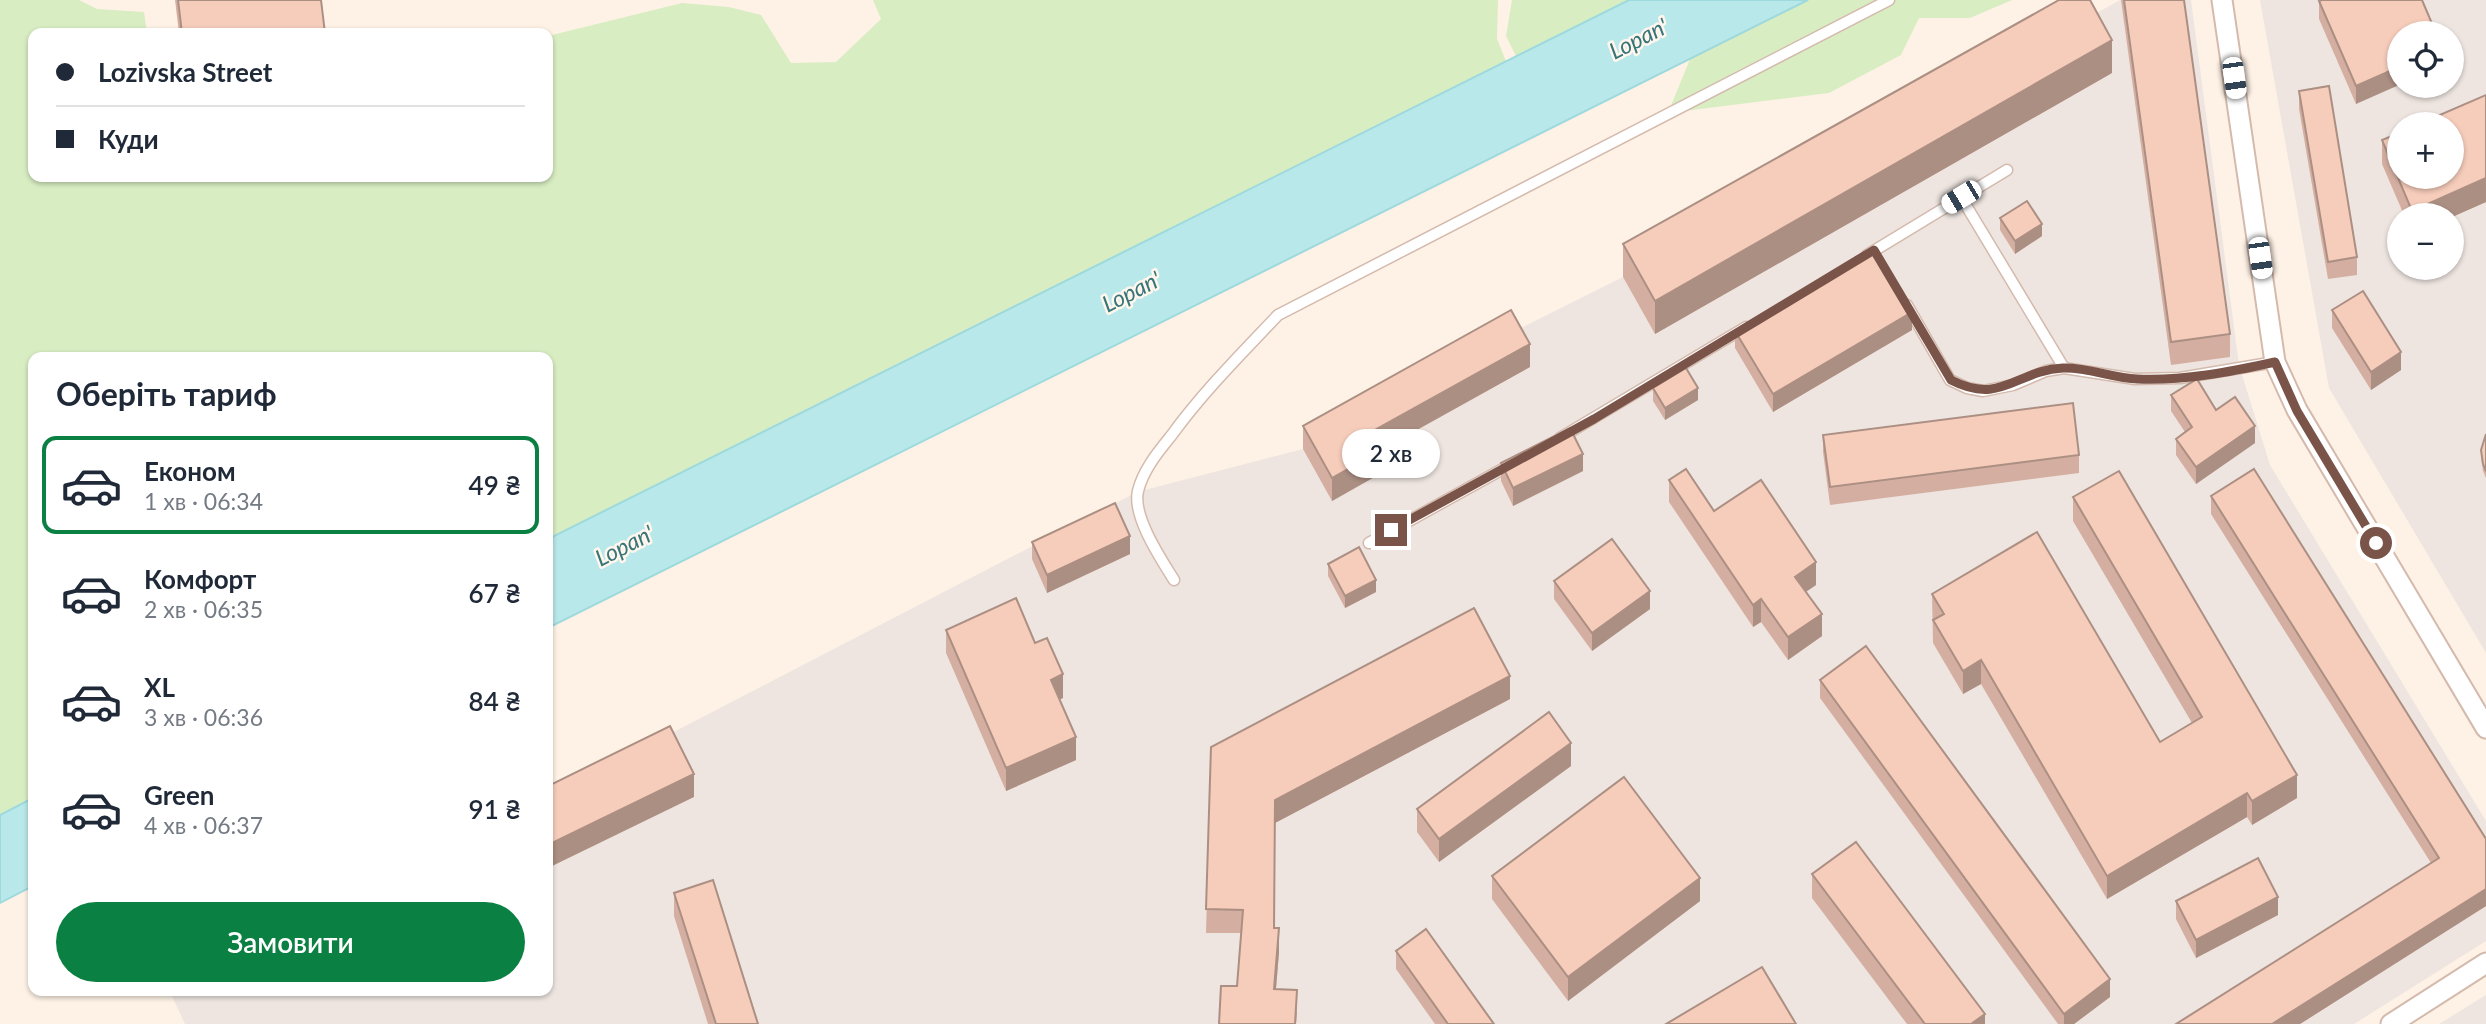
<!DOCTYPE html>
<html lang="uk">
<head>
<meta charset="utf-8">
<style>
	body { margin:0; font-family:Lato,sans-serif; background:#f2f2f3; color:#1f2937; height:100vh; display:flex; flex-direction:column; font-size:26px; white-space:nowrap }
	* { box-sizing:border-box; margin:0 }
	p { font-size:23px; color:#747a83 }
	.icon { flex:none; width:38px; height:38px; fill:none; stroke:currentColor; stroke-width:2; stroke-linecap:round; stroke-linejoin:round }
	.map { position:relative; flex:1; overflow:hidden }
	.side { position:absolute; left:28px; top:352px; width:525px; height:644px; display:flex; flex-direction:column; background:#fff; border-radius:14px; box-shadow:0 2px 5px #0004 }
	.side>* { flex:none }
	.top-card { position:absolute; left:28px; top:28px; width:525px; height:154px; border-radius:14px; box-shadow:0 2px 5px #0004; display:grid; align-content:center; height:154px; padding:0 28px; background:#fff }
	.buttons { position:absolute; left:2387px; top:21px; display:grid; gap:14px }
	.buttons a { display:grid; place-items:center; width:77px; height:77px; border-radius:50%; background:#fff; box-shadow:0 2px 5px #0004; font-size:35px }
	.end { position:absolute; width:32px; height:32px; margin:-16px; border:9px solid #7a5448; background:#fff; box-shadow:0 0 0 4px #fff }
	.from { border-radius:50% }
	.bubble { position:absolute; height:49px; border-radius:24px; background:#fff; box-shadow:0 2px 5px #0004; font-size:23px; font-weight:600; line-height:49px; text-align:center }
	.car { position:absolute; width:21px; height:42px; margin:-21px -10px; border-radius:9px; box-shadow:0 0 5px 2px #0007; background:linear-gradient(#fff 24%,#345 0 40%,#fff 0 76%,#345 0 86%,#fff 0) }
	.top-card b { display:flex; align-items:center; gap:24px; height:66px; font-size:26px }
	.top-card b+b { border-top:2px solid #e0e1e3 }
	.top-card i { width:18px; height:18px; background:#1f2937 }
	ul { padding:0; list-style:none }
	li { display:flex; align-items:center; gap:21px; height:98px; margin:0 14px 10px; padding:0 14px; border:4px solid transparent; border-radius:14px }
	li div { flex:1 }
	li b { display:block; font-size:26px }
	li em { font-style:normal; font-weight:600 }
	li.on { border-color:#0b8043 }
	li>.icon { width:63px; height:63px; stroke-width:1.5 }
	h2 { padding:0 28px; font-size:32px; line-height:84px }
	.primary-button { display:flex; gap:14px; margin-top:auto; padding:14px 28px }
	.primary-button a { flex:1; height:80px; border-radius:42px; background:#0b8043; color:#fff; font-size:28px; font-weight:600; line-height:80px; text-align:center }
	.map>svg:first-child { display:block }
</style>
</head>
<body>
<div class="map">
<svg width="2486" height="1024" viewBox="0 0 2486 1024">
	<rect width="100%" height="100%" fill="#fef2e6"/>
	<g fill="#eee5e0" fill-rule="evenodd">
		<path d="M2120,0h71l48,365 31,100 216,356v120l-132,83h-2169l-15,-32 3,-2h375v-193l589,-305 166,-43 208,-116 112,-56z"/>
		<path d="M2260,0h226v653l-157,-265zM2399,33h53v53h-53zM2399,124h53v53h-53zM2399,215h53v53h-53z"/>
		<path d="M2486,995v29h-47z"/>
	</g>
	<g fill="#d8edc2">
		<path d="M0,0h79l18,9 47,3 3,21h-114v144h515v-141l134,-33 47,4 32,8 30,48 45,-1 45,-43 -8,-19h625l-1,39 9,22 -958,478v-182h-515v442l-33,17z"/>
		<path d="M1512,0h117l-113,56 -10,-20z"/>
		<path d="M1808,0h204l-42,18h-51l-18,37 -72,38 -161,20 22,-54z"/>
	</g>
	<g fill="#b8e8ea" stroke="#9dd9dd" stroke-width="2">
		<path d="M1629,0h179l-1260,628v-89z"/>
		<path d="M33,798v88l-33,17v-88z"/>
	</g>
	<g fill="none" stroke-linecap="round" stroke-linejoin="round">
		<g stroke="#d4baad" stroke-width="13">
			<g id="lane">
				<path d="M1961,197l103,171"/>
				<path d="M1867,255l140,-85"/>
				<path d="M1907,305l43,75 17,8 16,3 30,-6 33,-14 18,-3 71,11 45,-1 95,-16"/>
				<path d="M1560,438l186,-111"/>
				<path d="M1369,543l141,-78"/>
				<path d="M1174,580c-13,-21 -42,-64 -36,-89 5,-21 20,-39 33,-55 32,-44 70,-82 107,-121l611,-315"/>
			</g>
		</g>
		<g stroke="#d4baad" stroke-width="23">
			<g id="street">
				<path d="M2222,0l53,362 22,48 189,318"/>
				<path d="M2391,1024l95,-61"/>
			</g>
		</g>
		<use href="#lane" stroke="#fff" stroke-width="10"/>
		<use href="#street" stroke="#fff" stroke-width="19"/>
	</g>
	<g fill="#d4afa1">
		<path d="M175,0h146l4,33h-146z"/>
		<path d="M2121,0h63l46,334v23l-59,8z"/>
		<path d="M2319,1l117,32 -80,71 -37,-85z"/>
		<path d="M2112,73l-457,261 -32,-57v-33z"/>
		<path d="M2299,91l58,166v18l-29,4 -29,-170z"/>
		<path d="M2486,95v107l-34,15v-2h-48l-22,-51v-24z"/>
		<path d="M2000,218l42,18 -27,18 -15,-24z"/>
		<path d="M2332,310l69,60 -30,20 -39,-62z"/>
		<path d="M1912,330l-139,82 -38,-64v-17z"/>
		<path d="M1530,367l-145,81v23l-53,30 -29,-52v-23z"/>
		<path d="M1653,388l45,12 -33,20 -12,-19z"/>
		<path d="M2171,395l45,15 39,33 -59,41 -20,-29v-16l9,-7 -14,-21z"/>
		<path d="M2486,434v44l-3,-7 -2,-15v-6z"/>
		<path d="M1823,435l256,20v18l-249,32 -7,-53z"/>
		<path d="M1501,463l82,8 -70,35 -12,-25z"/>
		<path d="M1669,480l147,105 -10,7 16,44 -34,24 -27,-38 -8,5 -84,-125z"/>
		<path d="M2211,496l275,343v67l-186,118 131,-161 -220,-349z"/>
		<path d="M2073,497l224,301 -45,27 -5,-8 -140,82 -126,-215 -18,10 -30,-51 -1,-49 228,148 32,-19 -119,-202z"/>
		<path d="M1032,542l98,12 -83,39 -15,-34z"/>
		<path d="M1328,564l48,28 -31,16 -17,-32z"/>
		<path d="M1554,581l96,28 -58,42 -38,-52z"/>
		<path d="M946,630l89,13 28,55 -3,1 16,61 -70,31 -60,-138z"/>
		<path d="M1820,680l290,317 -36,27h-16l-238,-326z"/>
		<path d="M1510,699l-235,124 -1,105 5,24 -3,37 21,24 -1,11h-77l18,-38 4,-53h-35l5,-186z"/>
		<path d="M1571,766l-132,96 -22,-30v-23z"/>
		<path d="M1812,874l173,150h-78l-95,-126z"/>
		<path d="M1492,876l208,25 -132,100 -76,-102z"/>
		<path d="M674,893l84,131h-50l-34,-108z"/>
		<path d="M2176,901l102,14 -82,43 -20,-39z"/>
		<path d="M1396,951l98,73h-59l-39,-55z"/>
	</g>
	<g fill="#ac8f83">
		<path d="M2112,40v33l-457,261v-33z"/>
		<path d="M2399,67v18l-43,19v-18z"/>
		<path d="M2486,178v24l-34,15v-2h-40v-4z"/>
		<path d="M2042,224v12l-27,18v-13z"/>
		<path d="M1912,312v18l-139,82v-18z"/>
		<path d="M1530,344v23l-155,86v-23z"/>
		<path d="M2401,352v18l-30,20v-18z"/>
		<path d="M1698,388v12l-33,20v-12z"/>
		<path d="M2255,426v17l-59,41v-17z"/>
		<path d="M1385,448v23l-53,30v-23z"/>
		<path d="M1583,454v17l-70,35v-18z"/>
		<path d="M1130,536v18l-83,39v-18z"/>
		<path d="M1816,562v23l-21,14v-22z"/>
		<path d="M1376,580v12l-31,16v-12z"/>
		<path d="M1650,591v18l-58,42v-18z"/>
		<path d="M1761,599v23l-8,5v-22z"/>
		<path d="M1822,614v22l-34,24v-23z"/>
		<path d="M1981,660v24l-18,10v-23z"/>
		<path d="M1063,674v24l-12,5v-23z"/>
		<path d="M1510,676v23l-235,124v-23z"/>
		<path d="M1076,737v23l-70,31v-23z"/>
		<path d="M1571,743v23l-132,96v-23z"/>
		<path d="M694,774v23l-146,71v-23z"/>
		<path d="M2297,775v23l-45,27v-24z"/>
		<path d="M2247,793v24l-140,82v-23z"/>
		<path d="M1700,878v23l-132,100v-24z"/>
		<path d="M2486,889v17l-186,118h-28z"/>
		<path d="M2278,897v18l-82,43v-18z"/>
		<path d="M1279,928v24l-5,60v-23z"/>
		<path d="M2110,979v18l-36,27h-10v-10z"/>
		<path d="M1297,990l-1,34h-1z"/>
		<path d="M1985,1014v10h-14z"/>
	</g>
	<g fill="#f6ccbb" stroke="#ac8f83" stroke-width="2">
		<path d="M178,0h143l4,33h-143z"/>
		<path d="M2059,0h31l22,40 -457,261 -32,-57z"/>
		<path d="M2124,0h60l46,334 -59,8z"/>
		<path d="M2322,0h100l14,33h-37v34l-43,19 -37,-85z"/>
		<path d="M2329,86l28,171 -29,5 -29,-171z"/>
		<path d="M2486,95v83l-74,33 -30,-71 17,-7v44h53v-53h-33z"/>
		<path d="M2027,201l15,23 -27,17 -15,-23z"/>
		<path d="M1875,248l37,64 -139,82 -38,-63z"/>
		<path d="M2363,291l38,61 -30,20 -39,-62z"/>
		<path d="M1511,310l19,34 -155,86 10,18 -53,30 -29,-52z"/>
		<path d="M1686,368l12,20 -33,20 -12,-20z"/>
		<path d="M2197,379l19,31 19,-13 20,29 -59,41 -20,-28 16,-12 -21,-32z"/>
		<path d="M2073,403l6,52 -249,32 -7,-52z"/>
		<path d="M1570,428l13,26 -70,34 -12,-25z"/>
		<path d="M2486,434v37l-3,-7 -2,-14z"/>
		<path d="M1686,469l28,42 47,-31 55,82 -21,15 27,37 -34,23 -27,-38 -8,6 -84,-125z"/>
		<path d="M2254,469l232,370v50l-214,135h-96l263,-166 -228,-362z"/>
		<path d="M2119,471l178,304 -45,26 -5,-8 -140,83 -126,-216 -18,11 -30,-51 11,-6 -12,-20 105,-62 123,210 42,-25 -129,-220z"/>
		<path d="M1115,503l15,33 -83,39 -15,-33z"/>
		<path d="M1612,539l38,52 -58,42 -38,-52z"/>
		<path d="M1359,547l17,33 -31,16 -17,-32z"/>
		<path d="M1016,598l19,45 12,-5 16,36 -12,6 25,57 -70,31 -60,-138z"/>
		<path d="M1474,608l36,68 -235,124 -1,128h5l-5,61 23,1 -2,34h-76l2,-38h16l6,-76 -37,-1 5,-162z"/>
		<path d="M1866,646l244,333 -46,35 -244,-334z"/>
		<path d="M1549,712l22,31 -132,96 -22,-30z"/>
		<path d="M670,726l24,48 -146,71v-59z"/>
		<path d="M1624,777l76,101 -132,99 -76,-101z"/>
		<path d="M1856,842l129,172 -14,10h-46l-113,-150z"/>
		<path d="M2258,858l20,39 -82,43 -20,-39z"/>
		<path d="M713,880l45,144h-42l-42,-131z"/>
		<path d="M1426,929l68,95h-46l-52,-73z"/>
		<path d="M1762,967l34,57h-130z"/>
	</g>
	<g fill="none" stroke-linecap="round" stroke-linejoin="round">
		<path stroke="#7a5448" stroke-width="9" d="M1391,530l203,-111 280,-169 77,130c50,26 66,-10 112,-12 24,-1 50,10 74,11 46,2 93,-7 138,-17l22,49 79,132"/>
	</g>
	<g text-anchor="middle" dominant-baseline="central" stroke-width="5" stroke-linejoin="round" paint-order="stroke">
		<g font-size="23" font-style="italic" fill="#377579" stroke="#fff6ee">
			<text transform="translate(1638 38) rotate(-27)">Lopan'</text>
			<text transform="translate(1131 291) rotate(-27)">Lopan'</text>
			<text transform="translate(624 545) rotate(-27)">Lopan'</text>
		</g>
	</g>
</svg>
<div class="buttons">
<a><svg class="icon" aria-label="locate" viewBox="0 0 24 24"><circle cx="12" cy="12" r="6"/><path d="M12 2v4M12 18v4M2 12h4M18 12h4"/></svg></a>
<a>+</a>
<a>−</a>
</div>
<i class="end from" style="left:2376px;top:543px"></i>
<i class="end" style="left:1391px;top:530px"></i>
<div class="bubble" style="left:1342px;top:429px;width:98px">2 хв</div>
<i class="car" style="left:2234px;top:78px;rotate:172deg"></i>
<i class="car" style="left:1961px;top:197px;rotate:239deg"></i>
<i class="car" style="left:2260px;top:258px;rotate:172deg"></i>
<div class="top-card">
<b><i class="from"></i>Lozivska Street</b>
<b><i></i>Куди</b>
</div>
<section class="side">
<h2>Оберіть тариф</h2>
<ul>
<li class="on"><svg class="icon" aria-label="car" viewBox="0 0 24 24"><path d="M5 17H2v-5l4-1 3-4h7l3 4 3 1v5h-3M9 17h6M6 11h13"/><circle cx="7" cy="17" r="2"/><circle cx="17" cy="17" r="2"/></svg><div><b>Економ</b><p>1 хв · 06:34</p></div><em>49 ₴</em></li>
<li><svg class="icon" aria-label="car" viewBox="0 0 24 24"><path d="M5 17H2v-5l4-1 3-4h7l3 4 3 1v5h-3M9 17h6M6 11h13"/><circle cx="7" cy="17" r="2"/><circle cx="17" cy="17" r="2"/></svg><div><b>Комфорт</b><p>2 хв · 06:35</p></div><em>67 ₴</em></li>
<li><svg class="icon" aria-label="car" viewBox="0 0 24 24"><path d="M5 17H2v-5l4-1 3-4h7l3 4 3 1v5h-3M9 17h6M6 11h13"/><circle cx="7" cy="17" r="2"/><circle cx="17" cy="17" r="2"/></svg><div><b>XL</b><p>3 хв · 06:36</p></div><em>84 ₴</em></li>
<li><svg class="icon" aria-label="car" viewBox="0 0 24 24"><path d="M5 17H2v-5l4-1 3-4h7l3 4 3 1v5h-3M9 17h6M6 11h13"/><circle cx="7" cy="17" r="2"/><circle cx="17" cy="17" r="2"/></svg><div><b>Green</b><p>4 хв · 06:37</p></div><em>91 ₴</em></li>
</ul>
<div class="primary-button"><a>Замовити</a></div>
</section>
</div>
</body>
</html>
